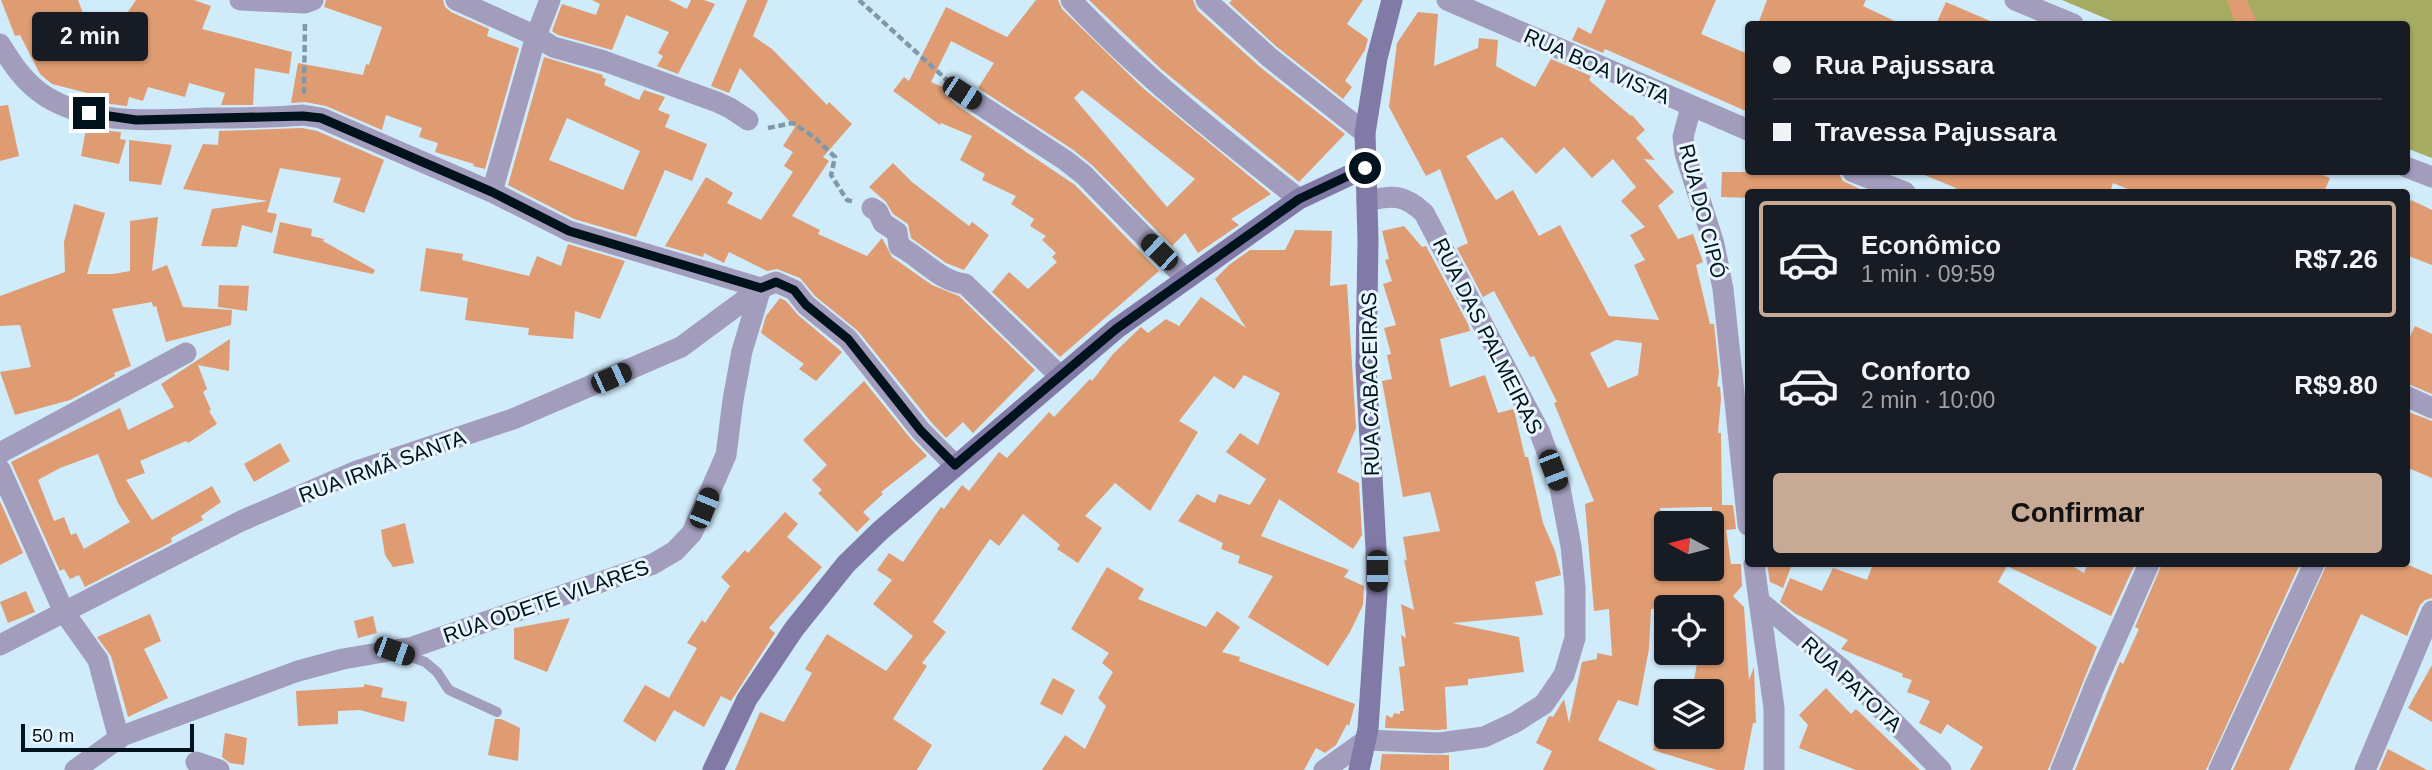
<!DOCTYPE html>
<html lang="pt">
<head>
<meta charset="utf-8">
<style>
	body { margin:0; font-family:Arial,sans-serif; background:#242831; color:#f1f3f6; height:100vh; display:flex; flex-direction:column; font-size:26px; white-space:nowrap }
	* { box-sizing:border-box; margin:0 }
	p { font-size:23px; color:#9ea1a6 }
	.icon { flex:none; width:38px; height:38px; fill:none; stroke:currentColor; stroke-width:2; stroke-linecap:round; stroke-linejoin:round }
	.map { position:relative; flex:1; overflow:hidden }
	.sheet { position:absolute; left:1745px; top:189px; width:665px; height:378px; display:flex; flex-direction:column; background:#171b24; border-radius:7px; box-shadow:0 2px 5px #0004 }
	.sheet>* { flex:none }
	.banner { position:absolute; left:1745px; top:21px; width:665px; height:154px; border-radius:7px; box-shadow:0 2px 5px #0004; display:grid; align-content:center; height:154px; padding:0 28px; background:#171b24 }
	.needle { width:46px; rotate:277deg }
	.buttons { position:absolute; left:1654px; top:511px; display:grid; gap:14px }
	.buttons a { display:grid; place-items:center; width:70px; height:70px; border-radius:7px; background:#171b24; box-shadow:0 2px 5px #0004; font-size:35px }
	.scale { position:absolute; left:21px; bottom:18px; width:173px; box-sizing:border-box; padding-left:7px; border:4px solid #00121c; border-top:0; font-size:19px; line-height:24px; white-space:nowrap; color:#00121c; -webkit-text-stroke:5px #e8f6fe; paint-order:stroke }
	.end { position:absolute; width:32px; height:32px; margin:-16px; border:9px solid #00121c; background:#fff; box-shadow:0 0 0 4px #fff }
	.from { border-radius:50% }
	.bubble { position:absolute; height:49px; border-radius:7px; background:#171b24; box-shadow:0 2px 5px #0004; font-size:23px; font-weight:800; line-height:49px; text-align:center }
	.car { position:absolute; width:21px; height:42px; margin:-21px -10px; border-radius:9px; box-shadow:0 0 5px 2px #0007; background:linear-gradient(#222 24%,#8ab4d8 0 40%,#222 0 76%,#8ab4d8 0 86%,#222 0) }
	.banner b { display:flex; align-items:center; gap:24px; height:66px; font-size:26px }
	.banner b+b { border-top:2px solid #363941 }
	.banner i { width:18px; height:18px; background:#f1f3f6 }
	ul { padding:12px 0 0; list-style:none }
	li { display:flex; align-items:center; gap:21px; height:116px; margin:0 14px 10px; padding:0 14px; border:4px solid transparent; border-radius:7px }
	li div { flex:1 }
	li b { display:block; font-size:26px }
	li em { font-style:normal; font-weight:800 }
	li.selected { border-color:#c7aa96 }
	li>.icon { width:63px; height:63px; stroke-width:1.5 }
	.cta { display:flex; gap:14px; margin-top:auto; padding:14px 28px }
	.cta a { flex:1; height:80px; border-radius:7px; background:#c7aa96; color:#111; font-size:28px; font-weight:800; line-height:80px; text-align:center }
	.map>svg:first-child { display:block }
</style>
</head>
<body>
<div class="map">
<svg width="2432" height="770" viewBox="0 0 2432 770">
	<rect width="100%" height="100%" fill="#d0ebfa"/>
	<path fill="#a5ab61" d="M2062,0h370v158l-26,-10v-124h-287z"/>
	<g fill="#df9c72" fill-rule="evenodd">
		<path d="M1,0h77l12,32h24l22,-32h58l17,6 -9,23 90,23 -3,22 -34,-6 -2,37h-32l4,-12 -36,-10 -4,14 -37,-10 -5,14 -14,-4 -2,9 -25,-3 1,-6 -51,-13 -12,-10 -20,-39 -5,1z"/>
		<path d="M326,0h117l2,7 6,5 38,17 -2,7 32,12 -34,121 -12,-3 1,-2 -39,-12 3,-9 -19,-6 3,-9 -36,-13 -4,15 -56,-24 -21,-4 -14,1 7,-40 65,12 3,-11 3,1 13,-38 -58,-20z"/>
		<path d="M592,0h77l18,9 4,-9h13l11,4 -37,70 -21,-8 6,-10 -5,-3 11,-21 -43,-17 -14,35 -54,-15 -6,-4 10,-27 34,11 4,-11z"/>
		<path d="M747,0h21l-15,36 19,13 55,56 2,-3 23,22 -29,33 6,4 -37,55 28,14 -2,4 49,22 15,-18 10,19 40,28 27,11 76,74 -62,63 -10,-11 -17,16 -15,-16 -73,-91 -43,-35 -15,-18 -23,-9 -10,2 -38,-19 -5,11 -20,-10 -1,4 -38,-11 41,-69 27,16 -6,10 34,17 32,-48 -9,-6 9,-14 -10,-6 12,-19 -55,-59 -11,25 -18,-7z"/>
		<path d="M1036,0h22l4,9 82,80 127,105 -40,25 8,6 -41,28 -13,-20 -13,13 -80,-81 -20,-16 -94,-61 16,-25 -43,-22 -20,41 19,8v8l5,6 120,81 84,86 -99,86 -68,-65 17,-20 19,17 29,-27 -5,-5 4,-4 -14,-13 4,-4 -16,-10 4,-7 -23,-15 5,-8 -34,-16 3,-6 -25,-14 12,-24 -31,-13 -1,2 -47,-34 11,-14 5,4 37,-74 61,30zM1082,90l113,89 -28,28 -93,-109z"/>
		<path d="M1089,0h104l4,10 63,57 85,67 -46,48 -138,-113z"/>
		<path d="M1232,0h131l-16,24 21,15 -3,11 -20,31 7,6 -9,12 -66,-52 -48,-44z"/>
		<path d="M1606,0h110l-15,34 47,20v58l-143,-63 -2,4 -31,-13 6,-13 13,7z"/>
		<path d="M1767,0h99l-3,6 38,18h-143z"/>
		<path d="M2227,0h20l11,24h-23z"/>
		<path d="M1946,2l51,22h-61z"/>
		<path d="M1418,12l20,2 -4,52 44,-18 1,-10 19,2 -2,26 39,21 16,-28 40,17 -2,4 42,36 1,-1 13,15 -9,8 19,22 -11,-1 30,33 -16,14 20,33 15,-5 10,28 -7,3 14,59h4l5,49 -2,13 3,1 1,12 -3,34h3l1,72h11l3,24 -10,1 5,34h10l1,22 -9,10 11,11 5,73 5,-13 2,56h-3l-9,47h-27l-64,-20 4,-13 45,10 1,-10h9v-46h-20l7,-38h13v-46h-18v-4l-43,6 -2,40 -11,57 -20,-6 -20,40 59,30h-114l9,-19 -16,-8 13,-27 4,1 11,-18 5,24 13,-61 15,-3v-6l15,3 -3,-47 -15,2 -9,-107 9,-3 -40,-98 3,-1 -23,-46 -4,1 -36,-66 -11,6 -26,-49 11,-5 -28,-74 -14,7 -37,-69 8,-64zM1502,137l34,37 28,-27 28,31 21,-19 23,28 -15,14 24,26 -15,8 15,25 -11,5 25,55 -50,-4 -49,-91 -21,11 -26,-46 -17,10 -30,-44zM1616,340l26,3 -4,32 -30,13 -18,-35zM1712,507v62l-46,1v-20l-6,-42z"/>
		<path d="M544,57l59,18 -1,2 4,2 -2,6 35,15 5,-10 21,7 -7,13 12,5 -5,12 42,17 -15,37 -27,-11 -29,67 -62,-18 -66,-34zM567,118l73,33 -17,39 -74,-30z"/>
		<path d="M8,105l11,51 -19,5v-55z"/>
		<path d="M302,128l15,3 67,29 -20,53 -31,-11 8,-24 -61,-10 -13,44 10,2 -5,19 -30,-8 -5,22 -36,-1 11,-37 56,-8 -85,-12 20,-45 15,1 1,-14z"/>
		<path d="M86,129l35,3 -1,7 6,1 -7,24 -38,-8z"/>
		<path d="M129,140l43,5 -11,40 -32,-4z"/>
		<path d="M893,163l19,19 57,44 3,-4 17,13 -25,35 -18,-7 -35,-25 -3,-14 -15,-10 -7,-12 -17,-15z"/>
		<path d="M1722,172h116l5,9 17,8 -2,3h-110v6l-27,-1z"/>
		<path d="M1917,172h397l16,6 -6,14h-189l-22,-9 -3,9h-156l2,-4z"/>
		<path d="M2411,200l21,10v55l-26,-10v-42z"/>
		<path d="M74,204l31,9 -18,61h26l17,-3v-50l28,-4 -6,54 15,-6 16,42 49,3 -1,15 -65,17 -10,-36 -3,1 -1,-5 -40,7 19,57 -17,7 1,3 -45,24 -55,15 -15,-43 31,-5 -11,-42 -20,1v-30l65,-24 -1,-30z"/>
		<path d="M280,222l32,7 -1,7 13,3 -1,2 52,29 -2,4 -100,-21z"/>
		<path d="M1404,226l18,21 4,-1 42,78 2,7 -30,8 10,48 35,-12 13,38 15,-4 2,5 10,43h3l15,66 12,28 6,24 -26,7 8,33 -91,8 67,14 5,35 -56,7v6l-23,2 2,42 -9,1 -53,-2 1,-13 6,3 2,-5 6,1v-3h4l-5,-44 6,-1 -4,-31 5,3 -5,-34 13,6 -10,-51 3,2 -4,-24 37,-6 -10,-39 -27,5 -21,-116 10,-2 -5,-24 4,-1 -7,-26 12,-3 -13,-41 9,-3 -7,-21 4,-1 -7,-28z"/>
		<path d="M1295,230l37,1 -2,55 17,-2 9,144 -19,44 22,11 3,52 -9,14 -74,-50 -18,37 88,34 -5,7 20,9 -1,19 -13,27 -22,34 -80,-49 25,-41 -35,-13 2,-7 -19,-7 2,-6 -45,-22 19,-27 18,9 4,-9 31,11 16,-26 -40,-27 14,-19 18,12 22,-52 -36,-18 -10,14 -20,-13 -35,45 19,11 -48,79 -35,-28 -30,33 17,12 -24,35 -21,-14 3,-4 -37,-31 -24,32 -9,-7 -57,83 13,10 -24,31 5,3 -34,53 39,26 -15,25h-182l25,-58 24,10 28,-49 -7,-4 22,-35 59,37 27,-35 -40,-32 19,-24 -15,-10 12,-17 14,9 38,-55 3,2 18,-24 7,6 30,-39 8,6 42,-46 5,5 36,-38 2,2 21,-27 28,-27 7,6 18,-14 13,7 22,-29 45,31 -31,-49 14,-14 21,-15h35z"/>
		<path d="M568,244l57,17 -25,58 -25,-8 -2,28 -45,-4 1,-7 -64,-8 3,-22 -48,-7 6,-43 37,6 -1,6 67,16 8,-20 24,10z"/>
		<path d="M219,285l30,1 -2,25 -29,-4z"/>
		<path d="M780,298l6,3 12,14 44,37 -26,29 -17,-12 5,-5 -43,-31 5,-17z"/>
		<path d="M2415,326l17,8v60l-26,-11v-38z"/>
		<path d="M230,339l-1,32 -31,-6 9,24 -4,3 8,18 -2,1 8,13 -29,19 -2,-2 -46,20 5,12 -19,7 26,40 60,-34 9,16 -20,14 2,4 -32,18 1,4 -87,45 -6,-12 -9,4 -6,-10 -4,2 -49,-109 109,-54 8,22 46,-23 -13,-23zM98,454l20,49 12,19 -46,27 -8,-16 -5,2 -7,-18 -10,4 -16,-41 22,-12z"/>
		<path d="M864,381l47,58 16,17 -46,36 2,2 -20,18 7,7 -13,13 -39,-39 4,-3 -10,-10 15,-15 -24,-25z"/>
		<path d="M2406,411l26,10v57l-26,-11z"/>
		<path d="M280,443l10,18 -36,21 -10,-18z"/>
		<path d="M0,501l23,52 -23,12z"/>
		<path d="M785,512l13,12 -11,13 35,30 -53,61 6,5 -44,68 -10,-5 -17,31 -30,-17 -19,32 -32,-21 22,-36 24,13 28,-50 -10,-5 15,-23 3,3 25,-37 -9,-9 24,-27 3,3z"/>
		<path d="M405,523l9,40 -21,4 -8,-12 -4,-25z"/>
		<path d="M1767,564h25l-9,24 -13,-6z"/>
		<path d="M1873,564h196l15,9 4,-9h47l-24,52 -104,-50 -9,16 99,65 -49,123h-78l13,-23 -36,-23 -6,10 -22,-11 11,-22 -23,-9 5,-12 -10,-3 1,-3 -62,-25 7,-9 -52,-26 -16,-12 10,-24 32,13 11,-23 34,12z"/>
		<path d="M2162,564h138l-94,206h-131l45,-108 3,2 16,-35 -4,-2z"/>
		<path d="M2327,564h79l26,11v23l-7,2 -5,5 -13,31 -46,-22 -72,156h-56z"/>
		<path d="M1107,567l37,22 -6,10 68,28 11,-16 23,16 -18,25 18,5 -1,4 116,43 -6,22 -2,-2 -11,21 -11,8 -9,-5 -12,22h-262l23,-35 20,14 21,-43 -8,-8 15,-26 -11,-9 7,-10 -38,-24z"/>
		<path d="M26,591l9,21 -27,11 -8,-21z"/>
		<path d="M150,614l11,27 -17,8 24,49 -40,19 -17,-61 -14,-19z"/>
		<path d="M373,616l4,17 -19,5 -4,-17z"/>
		<path d="M570,618l-23,54 -33,-13v-31z"/>
		<path d="M2432,665v57l-24,-14z"/>
		<path d="M1053,678l22,12 -13,25 -22,-11z"/>
		<path d="M364,684l19,4 -2,9 26,5 -3,20 -44,-12 -22,1v13l-40,2 -2,-35 68,-4z"/>
		<path d="M1826,688l25,26 5,-5 64,61h-64l-57,-22 9,-23 -9,-10z"/>
		<path d="M495,719h6l19,9 -2,33 -30,-6z"/>
		<path d="M225,733l22,5 -3,27 -14,-2 -8,-6z"/>
		<path d="M2388,749l39,21h-48z"/>
		<path d="M1382,754l67,1v15h-69z"/>
	</g>
	<g fill="none" stroke-linecap="round" stroke-linejoin="round">
		<g stroke="#8199a6" stroke-width="4.5" stroke-dasharray="7 3.5" stroke-linecap="butt">
			<path d="M859,0l89,81"/>
			<path d="M304,94l1,-72"/>
			<path d="M768,128l25,-5 21,14 21,20 -4,18 16,25 7,2"/>
		</g>
		<path stroke="#a29dbc" stroke-width="10" d="M401,653l24,9 12,10 12,18 48,22"/>
		<g stroke="#a29dbc" stroke-width="21">
			<path d="M240,0l65,3 8,-3"/>
			<path d="M456,0l80,36 17,11 51,14 113,41 13,6 18,12"/>
			<path d="M1071,0c69,74 148,136 228,199"/>
			<path d="M1206,0l63,57 96,76"/>
			<path d="M1447,0l301,130"/>
			<path d="M2015,0l58,24"/>
			<path d="M0,44c13,21 24,38 45,52 48,30 109,24 162,22 32,0 64,0 96,-3l18,3 171,74 77,39 192,57"/>
			<path d="M962,93l103,67 19,15 102,104"/>
			<path d="M1691,107l-8,30 2,16 29,91 9,45 25,236"/>
			<path d="M2406,167l26,10"/>
			<path d="M1853,172l52,20"/>
			<path d="M492,192l44,-156 14,-36"/>
			<path d="M872,208l6,4 5,11 14,9 2,14c23,12 40,35 66,38l95,92"/>
			<path d="M2406,396l26,12"/>
			<path d="M0,453l186,-100"/>
			<path d="M0,469l64,143 34,48 21,79"/>
			<path d="M1754,564l20,144v62"/>
			<path d="M1759,601l83,68 99,101"/>
			<path d="M0,645l241,-124 116,-50 156,-52 168,-72 80,-59 15,-6 18,8 12,15 42,34 73,92 34,34"/>
			<path d="M196,762l23,8"/>
			<path d="M75,770l47,-34 176,-65 45,-12 70,-12 240,-83 22,-13 17,-18 34,-78 7,-55 9,-49 19,-63"/>
			<path d="M1324,770l42,-30 73,3 45,-6 32,-15 28,-18 20,-29 11,-37v-51l-4,-41 -11,-58 -20,-55 -116,-220c-20,-19 -32,-18 -57,-12"/>
			<path d="M2061,770l35,-87 53,-119"/>
			<path d="M2219,770l95,-206"/>
			<path d="M2365,770l67,-159"/>
		</g>
		<g stroke="#827aa6" stroke-width="21">
			<path d="M713,770l34,-71 47,-70 52,-65 35,-34 235,-201 183,-130 66,-31"/>
			<path d="M1359,770l9,-41 9,-136 -1,-44 -10,-182 2,-127 -3,-107 12,-75 15,-58"/>
		</g>
	</g>
	<g fill="none" stroke-linecap="round" stroke-linejoin="round">
		<path stroke="#00121c" stroke-width="9" d="M89,113l47,7 167,-4 18,2 171,74 77,39 192,57 15,-6 18,8 12,15 42,34 73,92 34,34 161,-136 183,-130 66,-31"/>
	</g>
	<g text-anchor="middle" dominant-baseline="central" stroke-width="6" stroke-linejoin="round" paint-order="stroke">
		<g font-size="21" fill="#00121c" stroke="#e8f6fe">
			<text transform="translate(1597 66) rotate(24)">RUA BOA VISTA</text>
			<text transform="translate(1703 211) rotate(76)">RUA DO CIPÓ</text>
			<text transform="translate(1488 336) rotate(63)">RUA DAS PALMEIRAS</text>
			<text transform="translate(1370 384) rotate(-91)">RUA CABACEIRAS</text>
			<text transform="translate(382 466) rotate(-20)">RUA IRMÃ SANTA</text>
			<text transform="translate(546 601) rotate(-19)">RUA ODETE VILARES</text>
			<text transform="translate(1852 684) rotate(43)">RUA PATOTA</text>
		</g>
	</g>
</svg>
<div class="buttons">
<a><svg class="needle" viewBox="-14 -14 28 28"><path d="M0-13l5 13h-10z" fill="#e53935"/><path d="M0 13l5-13h-10z" fill="#9ea1a6"/></svg></a>
<a><svg class="icon" aria-label="locate" viewBox="0 0 24 24"><circle cx="12" cy="12" r="6"/><path d="M12 2v4M12 18v4M2 12h4M18 12h4"/></svg></a>
<a><svg class="icon" aria-label="layers" viewBox="0 0 24 24"><path d="M12 4l9 5-9 5-9-5zM3 14l9 5 9-5"/></svg></a>
</div>
<div class="scale">50 m</div>
<i class="end from" style="left:1365px;top:168px"></i>
<i class="end" style="left:89px;top:113px"></i>
<div class="bubble" style="left:32px;top:12px;width:116px">2 min</div>
<i class="car" style="left:962px;top:93px;rotate:123deg"></i>
<i class="car" style="left:1159px;top:252px;rotate:314deg"></i>
<i class="car" style="left:611px;top:378px;rotate:66deg"></i>
<i class="car" style="left:1553px;top:470px;rotate:159deg"></i>
<i class="car" style="left:704px;top:508px;rotate:22deg"></i>
<i class="car" style="left:1377px;top:571px;rotate:180deg"></i>
<i class="car" style="left:394px;top:651px;rotate:110deg"></i>
<div class="banner">
<b><i class="from"></i>Rua Pajussara</b>
<b><i></i>Travessa Pajussara</b>
</div>
<section class="sheet">
<ul>
<li class="selected"><svg class="icon" aria-label="car" viewBox="0 0 24 24"><path d="M5 17H2v-5l4-1 3-4h7l3 4 3 1v5h-3M9 17h6M6 11h13"/><circle cx="7" cy="17" r="2"/><circle cx="17" cy="17" r="2"/></svg><div><b>Econômico</b><p>1 min · 09:59</p></div><em>R$7.26</em></li>
<li><svg class="icon" aria-label="car" viewBox="0 0 24 24"><path d="M5 17H2v-5l4-1 3-4h7l3 4 3 1v5h-3M9 17h6M6 11h13"/><circle cx="7" cy="17" r="2"/><circle cx="17" cy="17" r="2"/></svg><div><b>Conforto</b><p>2 min · 10:00</p></div><em>R$9.80</em></li>
</ul>
<div class="cta"><a>Confirmar</a></div>
</section>
</div>
</body>
</html>
